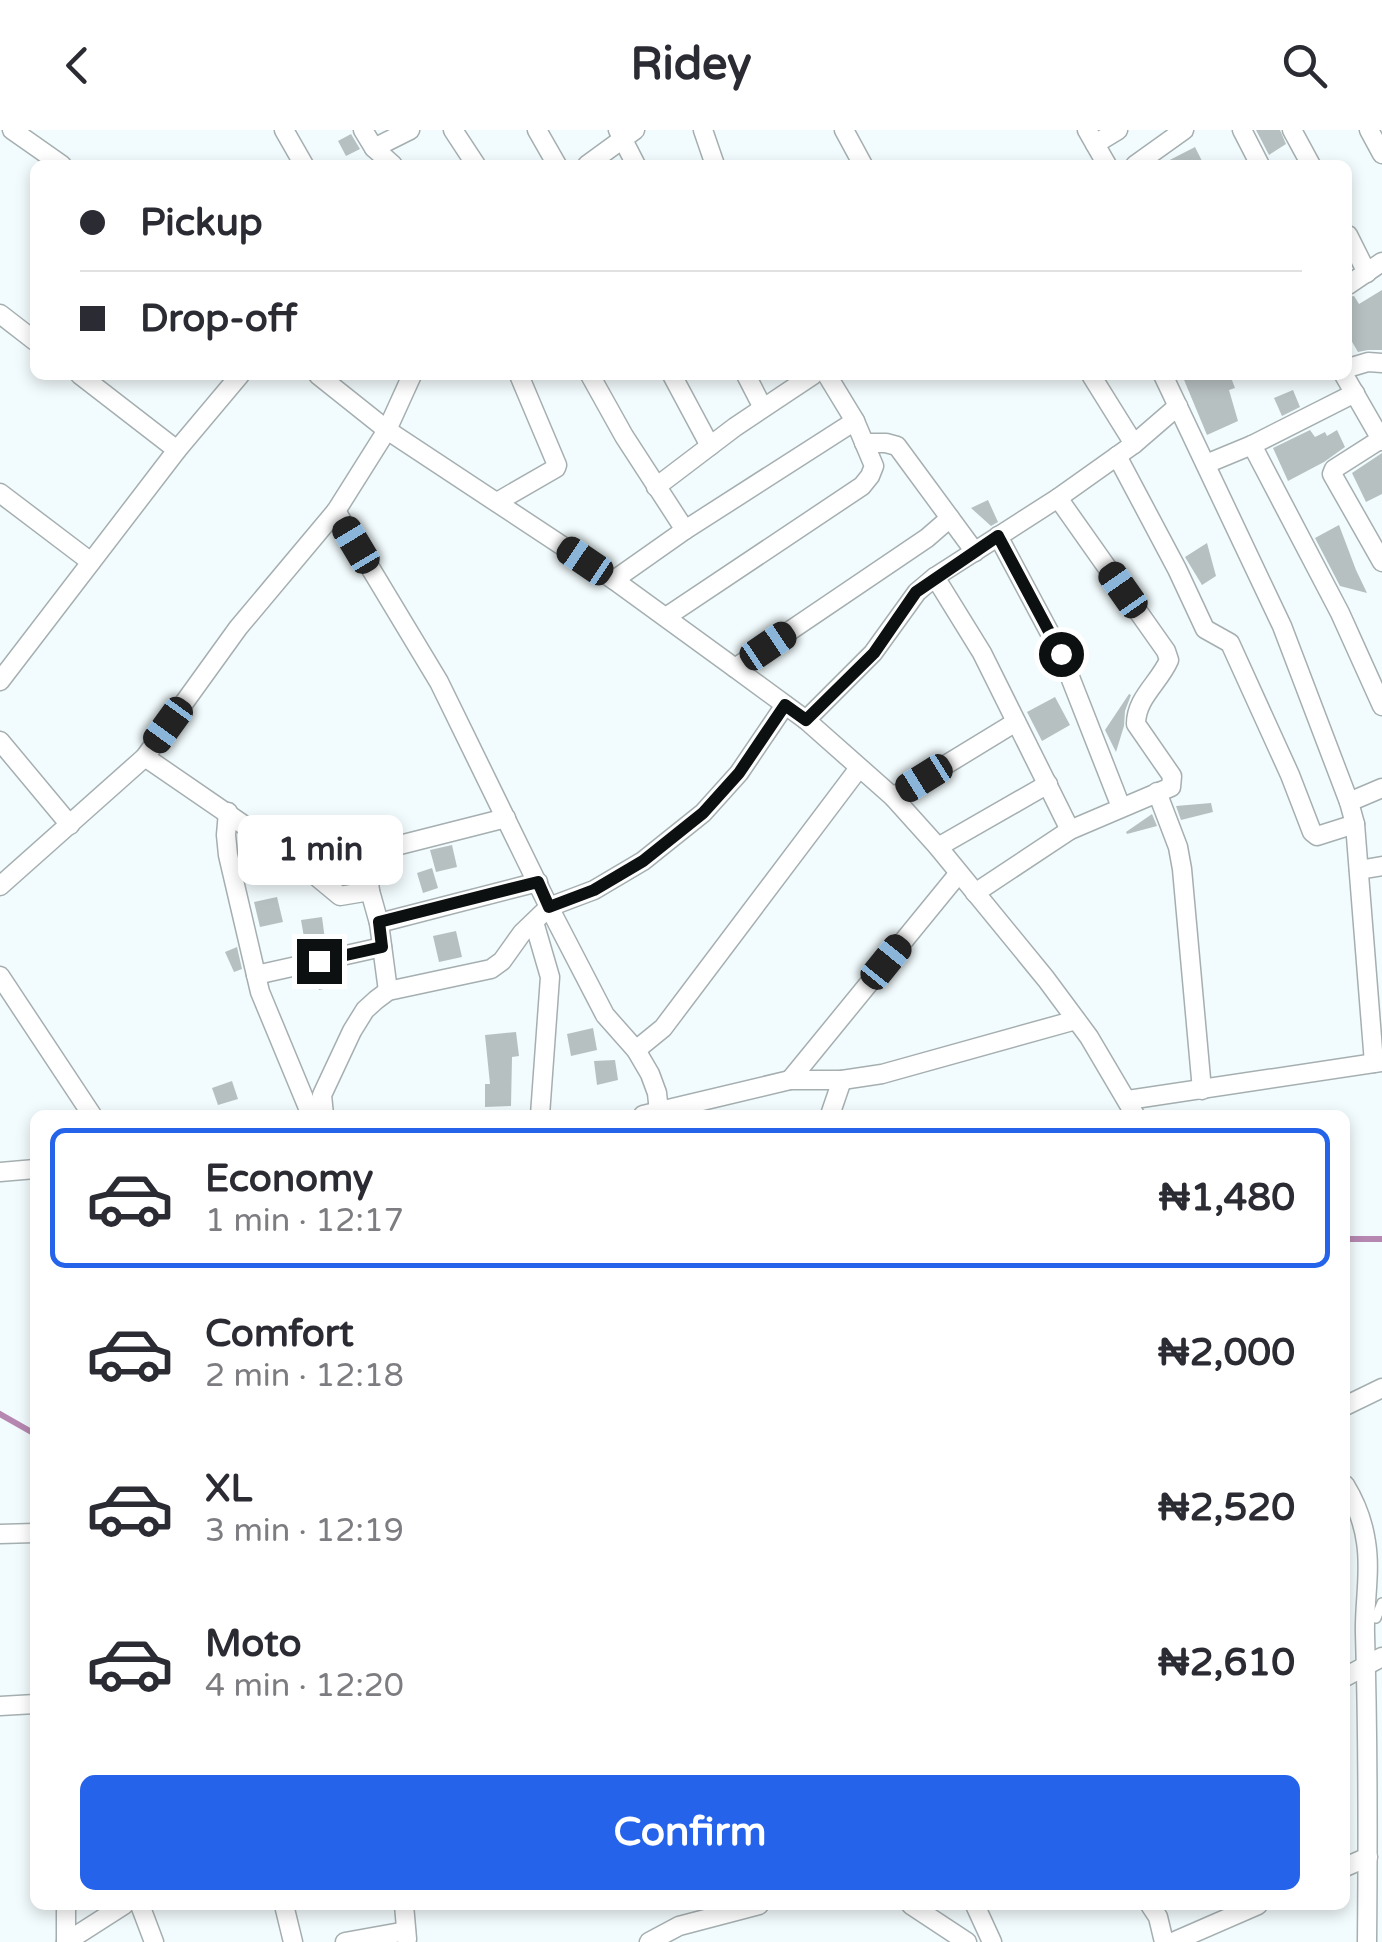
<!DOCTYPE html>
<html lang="en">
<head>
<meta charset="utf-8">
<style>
	body { margin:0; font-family:"Varela Round",sans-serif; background:#f2f2f3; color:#2b2b33; height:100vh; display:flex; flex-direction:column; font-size:38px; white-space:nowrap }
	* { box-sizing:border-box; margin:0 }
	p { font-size:32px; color:#7c7c81 }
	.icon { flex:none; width:55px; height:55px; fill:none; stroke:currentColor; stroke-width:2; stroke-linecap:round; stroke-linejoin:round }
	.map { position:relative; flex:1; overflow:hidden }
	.side { position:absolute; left:30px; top:980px; width:1320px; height:800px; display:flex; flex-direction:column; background:#fff; border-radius:15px; box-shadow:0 5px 15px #0003 }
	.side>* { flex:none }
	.top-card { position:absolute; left:30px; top:30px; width:1322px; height:220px; border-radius:15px; box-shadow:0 5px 15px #0003; display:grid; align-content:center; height:220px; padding:0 50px; background:#fff }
	.end { position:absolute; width:45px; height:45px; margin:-22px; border:12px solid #0d1010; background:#fff; box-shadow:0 0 0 5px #fff }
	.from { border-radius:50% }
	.bubble { position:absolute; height:70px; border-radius:15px; background:#fff; box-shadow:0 5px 15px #0003; font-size:32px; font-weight:800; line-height:70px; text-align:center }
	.car { position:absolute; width:30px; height:60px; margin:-30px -15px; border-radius:12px; box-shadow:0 0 8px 2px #0007; background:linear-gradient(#222 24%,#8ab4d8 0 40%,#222 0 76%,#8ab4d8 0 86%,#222 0) }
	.top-card b { display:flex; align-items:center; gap:35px; height:95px; font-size:38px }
	.top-card b+b { border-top:2px solid #e1e1e2 }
	.top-card i { width:25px; height:25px; background:#2b2b33 }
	ul { padding:18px 0 0; list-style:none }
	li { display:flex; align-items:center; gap:30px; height:140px; margin:0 20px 15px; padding:0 30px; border:5px solid transparent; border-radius:15px }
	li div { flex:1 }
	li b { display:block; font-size:38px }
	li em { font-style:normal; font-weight:800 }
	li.active { border-color:#2563eb }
	li>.icon { width:90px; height:90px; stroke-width:1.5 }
	.action { display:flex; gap:20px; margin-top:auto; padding:20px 50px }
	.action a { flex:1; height:115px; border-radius:15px; background:#2563eb; color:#fff; font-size:40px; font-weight:800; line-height:115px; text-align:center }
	header { display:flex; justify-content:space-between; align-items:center; height:130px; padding:0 50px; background:#fff; font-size:45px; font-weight:800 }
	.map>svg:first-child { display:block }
</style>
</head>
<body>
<header><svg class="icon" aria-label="back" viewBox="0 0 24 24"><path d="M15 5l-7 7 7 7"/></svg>Ridey<svg class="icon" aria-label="search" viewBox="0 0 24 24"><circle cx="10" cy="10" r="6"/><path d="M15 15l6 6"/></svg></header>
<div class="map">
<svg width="1382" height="1812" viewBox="0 0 1382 1812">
	<rect width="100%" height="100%" fill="#f2fbfd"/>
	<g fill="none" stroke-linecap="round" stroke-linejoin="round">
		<g stroke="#b687b1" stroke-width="6">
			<path d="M1345,1109h37"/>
			<path d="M0,1284l35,20"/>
		</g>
	</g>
	<g fill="#b7c0c1">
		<path d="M1256,0h24l6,14 -17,11z"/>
		<path d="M351,4l9,15 -14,7 -8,-15z"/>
		<path d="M1195,17l9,18h-44z"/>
		<path d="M1382,160v60h-14l-10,2 -10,-17v-38l6,-1 5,8z"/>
		<path d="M1182,245h48l5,13 -6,2 9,31 -31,14z"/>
		<path d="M1293,260l7,17 -18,9 -8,-18z"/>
		<path d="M1310,300l5,7 10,-5 2,4 10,-6 8,17 -21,15 -36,19 -15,-33z"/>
		<path d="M1382,323v41l-16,8 -14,-29z"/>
		<path d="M988,370l10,22 -7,4 -20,-18z"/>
		<path d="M1339,395l17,45 11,23 -27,-7 -25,-48z"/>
		<path d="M1207,413l9,33 -14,9 -17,-28z"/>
		<path d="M1129,564l2,1 -6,16 -1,15 -8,26 -11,-22z"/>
		<path d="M1055,567l15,28 -28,16 -15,-29z"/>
		<path d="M1211,673l2,9 -32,8 -5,-14z"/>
		<path d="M1152,684l5,12 -30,8 -1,-2z"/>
		<path d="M452,715l5,22 -21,5 -6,-22z"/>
		<path d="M432,738l6,20 -15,5 -6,-20z"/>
		<path d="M277,767l6,25 -23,5 -6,-25z"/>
		<path d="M322,787l3,23 -20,3 -4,-23z"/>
		<path d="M456,801l6,26 -23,5 -6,-26z"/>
		<path d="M237,817l5,22 -8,3 -9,-20z"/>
		<path d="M336,840l4,15 -21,5 -4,-15z"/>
		<path d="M593,898l4,22 -26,6 -4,-22z"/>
		<path d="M516,902l3,24 -7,1 -1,49 -26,1v-23h5l-5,-49z"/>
		<path d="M615,930l3,20 -21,5 -3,-24z"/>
		<path d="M232,951l6,18 -20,6 -6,-17z"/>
	</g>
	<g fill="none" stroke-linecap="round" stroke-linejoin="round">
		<g stroke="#a6afb0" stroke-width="12">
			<path id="lane" d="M1376,1488l6,-15"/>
		</g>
		<g stroke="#a6afb0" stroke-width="21">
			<g id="street">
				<path d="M12,0l50,35"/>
				<path d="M284,0l20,35"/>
				<path d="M363,0l11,18 19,17"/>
				<path d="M453,0l23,35"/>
				<path d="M537,0l20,35"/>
				<path d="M618,0l18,35"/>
				<path d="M703,0l12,35"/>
				<path d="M844,0l19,35"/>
				<path d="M1087,0l20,35"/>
				<path d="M1242,0l18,35"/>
				<path d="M1292,0l19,35"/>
				<path d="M1369,0l13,24"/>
				<path d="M1095,14l23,-14"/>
				<path d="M374,18l36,-18"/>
				<path d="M587,35l48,-35"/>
				<path d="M1135,35l49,-35"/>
				<path d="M1348,105l19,38"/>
				<path d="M1348,155l34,-23"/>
				<path d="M0,184l35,27"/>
				<path d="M1348,238l20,-6 14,1"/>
				<path d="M80,245l97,75"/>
				<path d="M318,245l69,55 227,150 121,88 71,52 87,77 45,50 108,132 43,58 46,78"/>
				<path d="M590,245l34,61 61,94"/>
				<path d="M672,245l38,71"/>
				<path d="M746,245l17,33"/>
				<path d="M1091,245l43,69"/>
				<path d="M1163,245l119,251 67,176 6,22 19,239"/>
				<path d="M1344,245l38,66"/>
				<path d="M1381,309l-47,30 -2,5 50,88"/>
				<path d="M864,313h22l11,3 78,106"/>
				<path d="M1252,315l88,168 42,93"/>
				<path d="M1117,326l60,113 28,60 25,14 60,132 22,57 5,4 38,-12"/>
				<path d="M1206,334l46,-19 103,-52"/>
				<path d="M656,357l79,-60 78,-52"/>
				<path d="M0,363l91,69"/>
				<path d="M497,372l59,-34 1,-3 -38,-90"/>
				<path d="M336,381l103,171 110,225 56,108 31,35 14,24 7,19 2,19"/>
				<path d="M998,406l63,118 60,153"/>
				<path d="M935,447l47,76 88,177"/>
				<path d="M614,450l71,-50 170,-109"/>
				<path d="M666,487l196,-131 8,-10 4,-10 -19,-45 -28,-46"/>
				<path d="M735,538l192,-130 23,-20"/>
				<path d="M0,551l177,-231 63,-75"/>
				<path d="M806,590l67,-67 44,-61 18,-15 123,-79 76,-54 44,-38"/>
				<path d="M0,611l70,84"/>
				<path d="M145,627l160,110 35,29 30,-5"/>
				<path d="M1157,662l21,55 4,22 20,221"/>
				<path d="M893,667l123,-75"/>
				<path d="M1349,672l33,-14"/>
				<path d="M228,682l-2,23 2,20 32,137 51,123"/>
				<path d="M938,717l110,-63"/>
				<path d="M1359,740l23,-4"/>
				<path d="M0,756l145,-129 93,-129 98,-117 51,-81 25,-55"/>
				<path d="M975,763l95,-63 101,-43 1,-11 -36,-52c0,-26 23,-41 33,-64l-3,-9 -108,-153"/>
				<path d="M534,792l16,55 -10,138"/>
				<path d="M379,793l159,-41"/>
				<path d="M256,845l126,-28"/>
				<path d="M0,846l92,139"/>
				<path d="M388,861l-9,-68 -9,-32 -4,-34 2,-4 138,-35"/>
				<path d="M636,920l27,-22 196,-260"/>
				<path d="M790,950l169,-207"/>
				<path d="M1128,970l254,-38"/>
				<path d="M324,985l-2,-20 30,-64 13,-21 11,-10 12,-9 103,-22 11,-8 20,-28 27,-26 45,-17 49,-29 60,-48 36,-40 46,-68"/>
				<path d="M643,985l147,-35h52l40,-6 194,-54"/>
				<path d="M830,985l12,-35"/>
				<path d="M0,1042l35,-3"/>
				<path d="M1345,1276l37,-18"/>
				<path d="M1345,1355c11,18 18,36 21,57 5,30 -2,62 -1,92 3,103 3,205 2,308"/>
				<path d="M0,1404l35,-1"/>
				<path d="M1345,1547l37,-20"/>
				<path d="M0,1576l35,-2"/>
				<path d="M1345,1737l23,-10"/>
				<path d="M140,1775l14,37"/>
				<path d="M284,1775l9,37"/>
				<path d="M404,1775l3,34"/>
				<path d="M911,1775l56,37"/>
				<path d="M975,1775l17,37"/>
				<path d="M1150,1775l8,12 6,25"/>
				<path d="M66,1812l58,-37"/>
				<path d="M66,1812v-37"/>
				<path d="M345,1812l61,-11"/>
				<path d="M649,1812l30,-16 80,-21"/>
				<path d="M1173,1812l85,-37"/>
			</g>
		</g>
		<use href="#lane" stroke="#fff" stroke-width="9"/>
		<use href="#street" stroke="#fff" stroke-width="18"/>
	</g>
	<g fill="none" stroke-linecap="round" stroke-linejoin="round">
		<path stroke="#0d1010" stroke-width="12" d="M319,831l63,-14 -3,-25 159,-40 11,25 45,-17 49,-29 60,-48 36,-40 46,-68 21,15 68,-67 42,-61 82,-56 63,118"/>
	</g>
</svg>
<i class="end from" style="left:1061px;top:524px"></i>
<i class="end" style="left:319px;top:831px"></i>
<div class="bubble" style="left:238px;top:685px;width:165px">1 min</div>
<i class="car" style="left:356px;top:415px;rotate:329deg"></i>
<i class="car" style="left:585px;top:431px;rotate:304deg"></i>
<i class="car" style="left:1123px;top:460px;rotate:325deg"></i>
<i class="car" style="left:768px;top:516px;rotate:56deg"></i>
<i class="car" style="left:168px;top:595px;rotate:216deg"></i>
<i class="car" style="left:924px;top:648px;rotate:238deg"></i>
<i class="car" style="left:886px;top:832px;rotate:39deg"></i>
<div class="top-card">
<b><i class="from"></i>Pickup</b>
<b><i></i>Drop-off</b>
</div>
<section class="side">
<ul>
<li class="active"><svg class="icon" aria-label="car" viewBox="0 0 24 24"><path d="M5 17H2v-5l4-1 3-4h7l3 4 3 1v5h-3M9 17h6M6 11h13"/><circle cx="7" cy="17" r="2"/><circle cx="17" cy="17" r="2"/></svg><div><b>Economy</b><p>1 min · 12:17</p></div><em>₦1,480</em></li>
<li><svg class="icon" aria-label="car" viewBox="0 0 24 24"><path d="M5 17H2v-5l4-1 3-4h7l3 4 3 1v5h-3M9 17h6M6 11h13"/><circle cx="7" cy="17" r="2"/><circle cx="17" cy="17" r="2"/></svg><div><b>Comfort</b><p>2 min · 12:18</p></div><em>₦2,000</em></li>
<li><svg class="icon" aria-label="car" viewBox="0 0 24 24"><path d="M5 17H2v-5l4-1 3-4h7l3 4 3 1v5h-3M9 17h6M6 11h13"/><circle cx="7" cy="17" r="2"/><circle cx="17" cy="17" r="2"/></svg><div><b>XL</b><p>3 min · 12:19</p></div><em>₦2,520</em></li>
<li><svg class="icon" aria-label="car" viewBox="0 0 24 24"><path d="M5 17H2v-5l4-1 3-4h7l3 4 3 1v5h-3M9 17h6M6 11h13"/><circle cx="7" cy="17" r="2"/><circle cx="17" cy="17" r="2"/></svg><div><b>Moto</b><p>4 min · 12:20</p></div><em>₦2,610</em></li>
</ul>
<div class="action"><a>Confirm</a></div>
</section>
</div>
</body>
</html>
